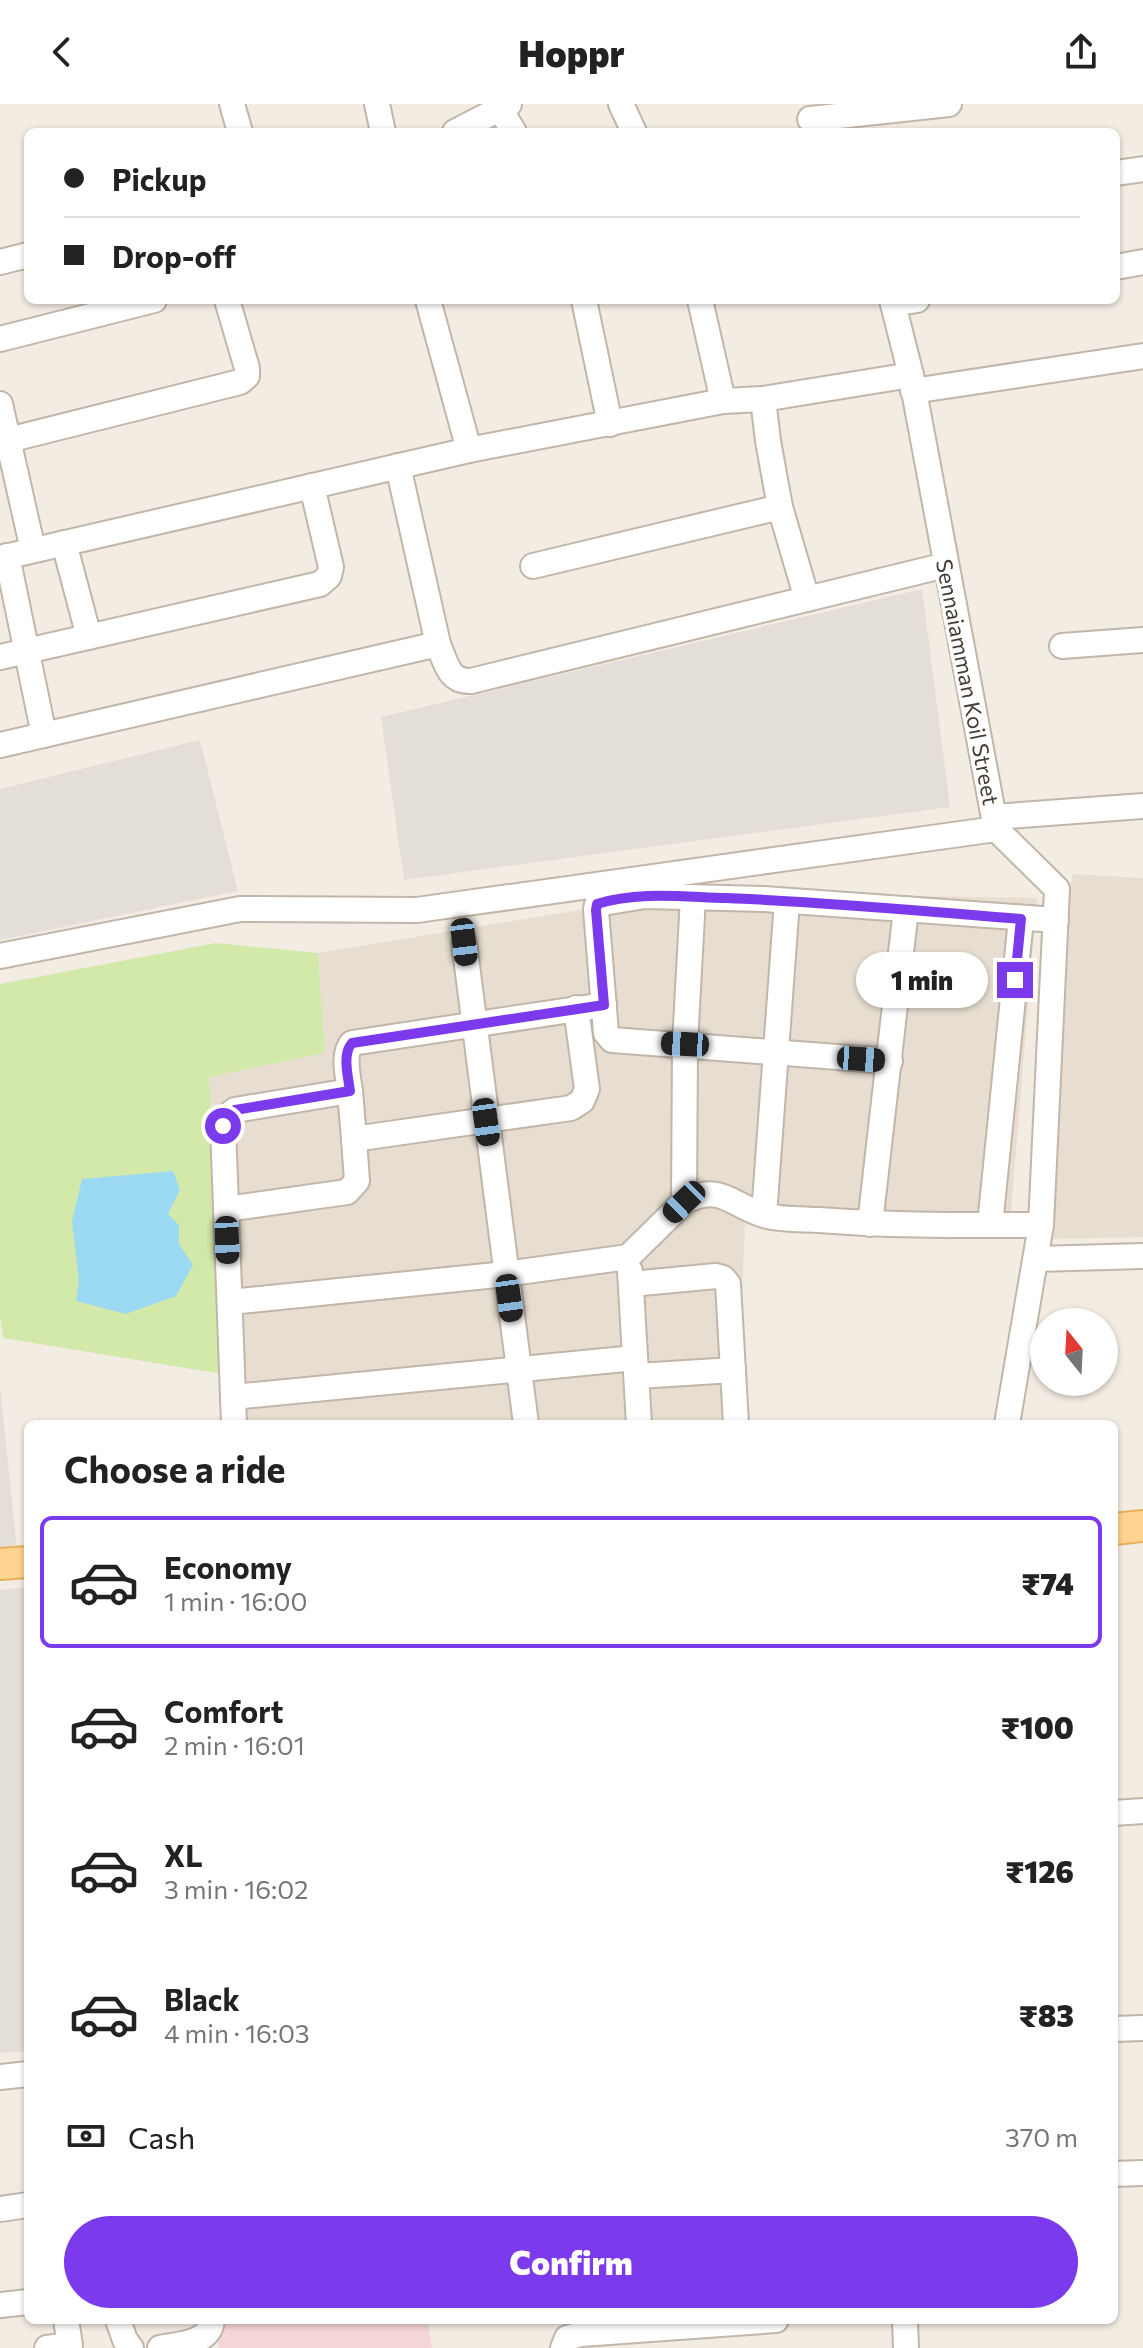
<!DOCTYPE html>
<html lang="en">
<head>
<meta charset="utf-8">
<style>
	body { margin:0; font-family:Commissioner,sans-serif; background:#f6f6f6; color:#222; height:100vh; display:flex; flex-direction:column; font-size:30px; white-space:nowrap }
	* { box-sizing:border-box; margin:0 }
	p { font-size:26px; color:#767676 }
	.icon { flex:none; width:44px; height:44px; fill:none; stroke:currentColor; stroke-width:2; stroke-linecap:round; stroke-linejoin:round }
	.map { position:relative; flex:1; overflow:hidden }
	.details { position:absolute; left:24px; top:1316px; width:1094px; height:904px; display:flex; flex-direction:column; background:#fff; border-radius:12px; box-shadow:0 2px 6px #0004 }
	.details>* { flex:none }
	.hud { position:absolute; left:24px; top:24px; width:1096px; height:176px; border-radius:12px; box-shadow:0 2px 6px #0004; display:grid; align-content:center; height:176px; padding:0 40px; background:#fff }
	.needle { width:52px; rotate:342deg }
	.tools { position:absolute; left:1030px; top:1204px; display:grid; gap:16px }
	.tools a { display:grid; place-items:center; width:88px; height:88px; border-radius:50%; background:#fff; box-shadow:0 2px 6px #0004; font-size:40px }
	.end { position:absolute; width:36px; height:36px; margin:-18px; border:10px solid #7c3aed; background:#fff; box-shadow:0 0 0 4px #fff }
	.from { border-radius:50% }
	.bubble { position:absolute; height:56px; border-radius:28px; background:#fff; box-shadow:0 2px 6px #0004; font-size:26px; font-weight:800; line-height:56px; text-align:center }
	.car { position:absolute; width:24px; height:48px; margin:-24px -12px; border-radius:10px; box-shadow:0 0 6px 2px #0007; background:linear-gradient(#222 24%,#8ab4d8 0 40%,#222 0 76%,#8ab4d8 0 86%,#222 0) }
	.hud b { display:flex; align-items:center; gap:28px; height:76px; font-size:30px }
	.hud b+b { border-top:2px solid #e0e0e0 }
	.hud i { width:20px; height:20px; background:#222 }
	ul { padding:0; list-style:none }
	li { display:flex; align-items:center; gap:24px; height:132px; margin:0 16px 12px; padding:0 24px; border:4px solid transparent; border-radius:12px }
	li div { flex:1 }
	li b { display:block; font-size:30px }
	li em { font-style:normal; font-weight:800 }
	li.current { border-color:#7c3aed }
	li>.icon { width:72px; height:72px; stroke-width:1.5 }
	h2 { padding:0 40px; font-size:36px; line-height:96px }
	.pay { display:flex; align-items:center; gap:20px; height:88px; padding:0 40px; font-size:30px }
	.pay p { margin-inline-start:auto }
	.primary-button { display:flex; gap:16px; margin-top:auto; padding:16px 40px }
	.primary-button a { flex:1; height:92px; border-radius:48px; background:#7c3aed; color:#fff; font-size:32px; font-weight:800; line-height:92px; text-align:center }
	header { display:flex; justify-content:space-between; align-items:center; height:104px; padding:0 40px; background:#fff; font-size:36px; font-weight:800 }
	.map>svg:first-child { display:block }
</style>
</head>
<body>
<header><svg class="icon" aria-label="back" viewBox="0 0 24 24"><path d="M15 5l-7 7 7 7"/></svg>Hoppr<svg class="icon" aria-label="share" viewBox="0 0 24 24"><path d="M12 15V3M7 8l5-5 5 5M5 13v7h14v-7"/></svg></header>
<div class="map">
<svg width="1143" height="2244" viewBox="0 0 1143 2244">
	<rect width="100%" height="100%" fill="#f3ece3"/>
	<g fill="#e7ded1">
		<path d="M1072,770l71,4v359l-96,2z"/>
		<path d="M637,787l400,7 -28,338 -219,-9 -45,-6 -8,203h-509v-49l-19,-298 116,-24 -7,-100 274,-45z"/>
	</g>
	<g fill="#e4ded9">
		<path d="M922,485l28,218 -546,73 -23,-163z"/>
		<path d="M200,636l38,151 -238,49v-151z"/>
		<path d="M0,1282l17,164h-17z"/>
		<path d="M28,1483v464l-28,2v-463z"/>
	</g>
	<path fill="#f4d6d6" d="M216,2216h212l4,28h-213z"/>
	<path fill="#d3e9a9" d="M216,839l102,10 7,100 -116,24 19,298 -225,-37 -3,-23v-331z"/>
	<path fill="#9cd9f3" d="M173,1067l7,19 -12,24 11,11v19l14,21 -17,31 -50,18 -50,-13 3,-20 -7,-59 10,-43z"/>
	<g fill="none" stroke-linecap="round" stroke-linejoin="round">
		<g stroke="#c1b6a9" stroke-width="28">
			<g id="minor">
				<path d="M232,0l8,28"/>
				<path d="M377,0l6,28"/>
				<path d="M621,0l13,28"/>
				<path d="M500,5l14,23"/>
				<path d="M810,15l139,-15"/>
				<path d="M455,28l54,-28"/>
				<path d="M1116,69l27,-4"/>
				<path d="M0,158l28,-7"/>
				<path d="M1116,163l27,-5"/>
				<path d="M428,196l41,150"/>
				<path d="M584,196l26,124"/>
				<path d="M700,196l23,101"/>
				<path d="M892,196l19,75 85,454 61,60 -16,336 -34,199"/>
				<path d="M893,200l24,-4"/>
				<path d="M0,235l154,-39"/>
				<path d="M913,287l230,-35"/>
				<path d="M763,295l5,42 12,66 27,92"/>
				<path d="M0,300l33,146"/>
				<path d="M0,338l240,-60 7,-6v-8l-20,-68"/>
				<path d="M64,439l25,94"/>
				<path d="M7,452l37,179"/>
				<path d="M0,454l469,-108 254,-49 40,-2 148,-24"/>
				<path d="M533,462l247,-59"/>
				<path d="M438,540c8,18 10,38 33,37l475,-116"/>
				<path d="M1062,542l81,-6"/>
				<path d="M0,553l320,-73 9,-8 2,-9 -19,-81"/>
				<path d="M0,641l438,-101 -40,-178"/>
				<path d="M994,713l149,-11"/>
				<path d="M464,838l62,482"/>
				<path d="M0,852l240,-47 177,1 579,-81"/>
				<path d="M890,957l-278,-21 -6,-7 -10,-123 1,-6 48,-8 119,3 292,21"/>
				<path d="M350,987l4,48 217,-31 11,-7 5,-12 -11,-81"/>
				<path d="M684,1098l1,-158 8,-147"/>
				<path d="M226,1105l121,-17 10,-11 -3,-42"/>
				<path d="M764,1111l23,-314"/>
				<path d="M870,1120l36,-315"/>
				<path d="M990,1121l31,-306"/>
				<path d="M1036,1155l107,-3"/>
				<path d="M630,1167l9,153"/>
				<path d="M631,1180l85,-8 7,2 5,6 8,140"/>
				<path d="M230,1198l276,-28 122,-17 56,-55c37,-20 48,4 80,13 17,5 38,4 55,5 74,6 148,5 222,5"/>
				<path d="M638,1272l95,-6"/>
				<path d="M233,1293l402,-39"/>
				<path d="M234,1320l-11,-298 3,-9 9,-7 115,-19c-2,-15 -8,-37 2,-48l252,-38"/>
				<path d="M1114,1709l29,-2"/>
				<path d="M1114,1925l29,-1"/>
				<path d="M0,1973l28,-3"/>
				<path d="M1114,2070l29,-1"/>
				<path d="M0,2105l28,-4"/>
				<path d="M0,2201l28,-3"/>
				<path d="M118,2216l7,20 6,8"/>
				<path d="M905,2216l1,28"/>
				<path d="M47,2244l23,-3 -4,-25"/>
				<path d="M160,2244c19,-4 50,-4 52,-28"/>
				<path d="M563,2244l4,-10 14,-4 195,-14"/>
			</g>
		</g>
		<g stroke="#e9af5b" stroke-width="34">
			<g id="major">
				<path d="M1114,1425l29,-3"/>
				<path d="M0,1460l28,-2"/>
			</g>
		</g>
		<use href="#minor" stroke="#fff" stroke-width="24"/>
		<use href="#major" stroke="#ffd390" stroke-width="30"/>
	</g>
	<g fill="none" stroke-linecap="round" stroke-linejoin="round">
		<path stroke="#7c3aed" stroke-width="10" d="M223,1022l3,-9 9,-7 115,-19c-2,-15 -8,-37 2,-48l252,-38 -8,-95 1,-6c41,-13 87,-7 129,-6 99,4 197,13 295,21l-6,61"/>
	</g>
	<g text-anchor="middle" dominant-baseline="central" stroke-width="7" stroke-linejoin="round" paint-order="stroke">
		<g font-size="22" fill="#453c33" stroke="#fff">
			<text transform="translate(968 578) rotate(79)">Sennaiamman Koil Street</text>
		</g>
	</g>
</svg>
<div class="tools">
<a><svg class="needle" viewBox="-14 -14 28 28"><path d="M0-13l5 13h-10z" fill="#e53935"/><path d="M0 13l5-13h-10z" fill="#767676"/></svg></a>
</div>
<i class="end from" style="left:223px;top:1022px"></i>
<i class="end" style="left:1015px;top:876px"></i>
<div class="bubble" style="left:856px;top:848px;width:132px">1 min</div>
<i class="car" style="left:464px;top:838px;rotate:173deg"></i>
<i class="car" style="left:685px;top:940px;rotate:273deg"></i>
<i class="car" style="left:861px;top:955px;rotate:94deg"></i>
<i class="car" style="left:486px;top:1018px;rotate:172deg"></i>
<i class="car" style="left:684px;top:1098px;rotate:226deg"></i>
<i class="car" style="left:227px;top:1136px;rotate:178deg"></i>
<i class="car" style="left:509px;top:1194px;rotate:172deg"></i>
<div class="hud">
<b><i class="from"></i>Pickup</b>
<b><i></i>Drop-off</b>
</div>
<section class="details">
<h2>Choose a ride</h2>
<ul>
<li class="current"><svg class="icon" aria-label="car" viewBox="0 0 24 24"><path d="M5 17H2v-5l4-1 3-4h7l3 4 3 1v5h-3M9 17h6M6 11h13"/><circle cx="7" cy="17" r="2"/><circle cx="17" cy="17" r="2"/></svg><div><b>Economy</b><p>1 min · 16:00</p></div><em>₹74</em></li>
<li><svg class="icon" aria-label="car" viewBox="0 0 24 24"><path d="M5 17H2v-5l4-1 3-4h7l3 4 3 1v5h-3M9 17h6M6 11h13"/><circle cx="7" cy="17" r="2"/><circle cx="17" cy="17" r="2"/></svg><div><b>Comfort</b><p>2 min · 16:01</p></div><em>₹100</em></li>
<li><svg class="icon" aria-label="car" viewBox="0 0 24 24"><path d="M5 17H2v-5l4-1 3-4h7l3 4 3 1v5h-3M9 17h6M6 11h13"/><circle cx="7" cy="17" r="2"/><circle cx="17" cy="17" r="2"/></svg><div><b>XL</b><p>3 min · 16:02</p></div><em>₹126</em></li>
<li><svg class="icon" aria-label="car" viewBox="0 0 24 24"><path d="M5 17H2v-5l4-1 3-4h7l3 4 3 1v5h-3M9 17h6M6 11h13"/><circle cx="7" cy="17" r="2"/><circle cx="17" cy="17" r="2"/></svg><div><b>Black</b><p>4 min · 16:03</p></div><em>₹83</em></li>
</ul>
<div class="pay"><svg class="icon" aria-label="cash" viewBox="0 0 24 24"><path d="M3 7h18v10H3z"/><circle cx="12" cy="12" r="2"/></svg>Cash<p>370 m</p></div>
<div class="primary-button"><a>Confirm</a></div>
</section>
</div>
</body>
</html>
